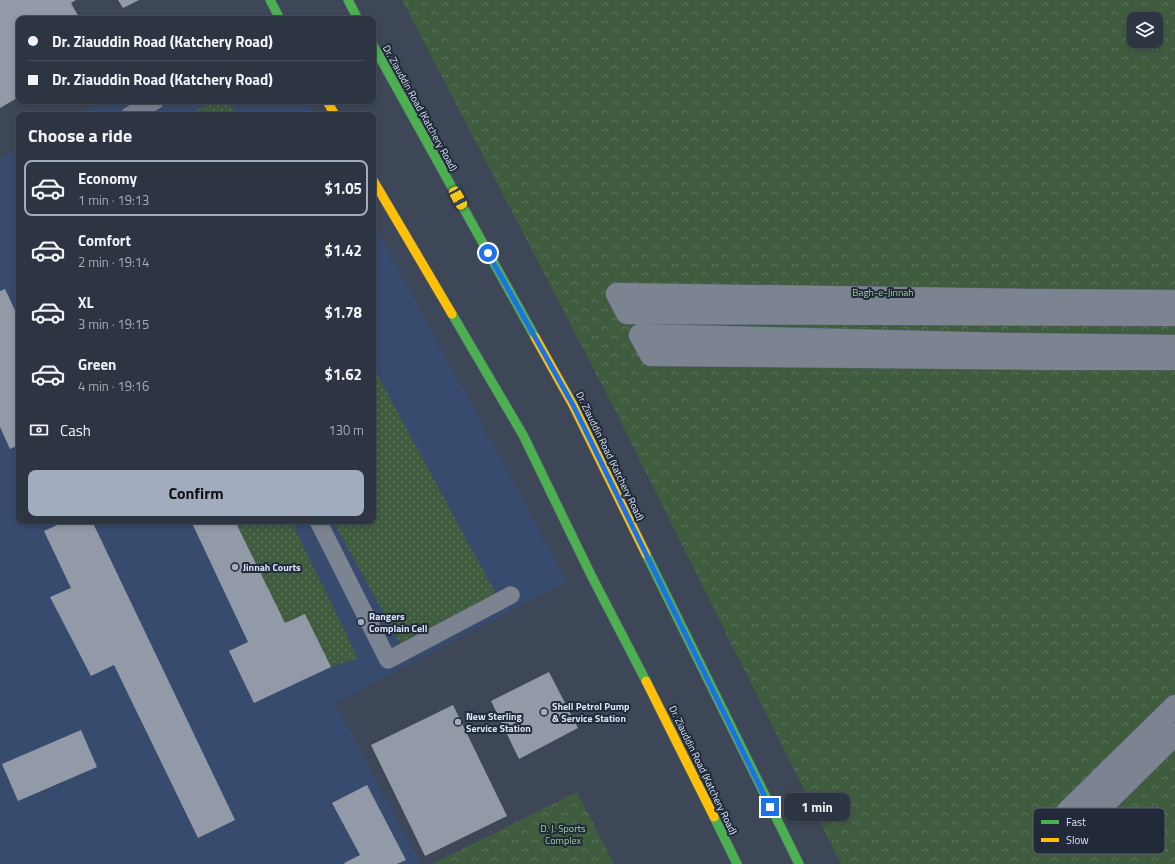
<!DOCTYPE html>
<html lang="en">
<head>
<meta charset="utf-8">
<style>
	body { margin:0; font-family:"Titillium Web",sans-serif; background:#3a404d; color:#f1f3f6; height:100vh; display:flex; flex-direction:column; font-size:15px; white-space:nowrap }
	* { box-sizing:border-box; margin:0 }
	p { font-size:13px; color:#a7abb2 }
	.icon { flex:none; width:22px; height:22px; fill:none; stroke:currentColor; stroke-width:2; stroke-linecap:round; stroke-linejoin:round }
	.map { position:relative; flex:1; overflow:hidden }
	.drawer { position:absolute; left:16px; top:112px; width:360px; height:412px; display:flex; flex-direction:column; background:#2e3542; border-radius:8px; box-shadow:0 2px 6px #0003,0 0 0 1px #49505b }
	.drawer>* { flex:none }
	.top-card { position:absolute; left:16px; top:16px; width:360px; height:88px; border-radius:8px; box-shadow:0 2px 6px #0003,0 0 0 1px #49505b; display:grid; align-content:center; height:88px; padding:0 12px; background:#2e3542 }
	.controls { position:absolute; left:1127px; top:12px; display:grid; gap:8px }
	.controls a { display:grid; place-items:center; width:36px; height:36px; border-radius:8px; background:#2e3542; box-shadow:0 2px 6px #0003,0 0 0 1px #49505b; font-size:20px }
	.end { position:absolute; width:18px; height:18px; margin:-9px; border:5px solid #1a73e8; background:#fff; box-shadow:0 0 0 2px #fff }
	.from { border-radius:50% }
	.bubble { position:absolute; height:28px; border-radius:8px; background:#2e3542; box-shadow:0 2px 6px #0003,0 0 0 1px #49505b; font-size:13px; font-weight:700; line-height:28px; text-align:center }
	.car { position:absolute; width:12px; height:24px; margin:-12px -6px; border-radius:5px; box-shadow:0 0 3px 1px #0007; background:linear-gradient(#f5c518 24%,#345 0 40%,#f5c518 0 76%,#345 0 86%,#f5c518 0) }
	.top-card b { display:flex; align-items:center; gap:14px; height:38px; font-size:15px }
	.top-card b+b { border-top:1px solid #49505b }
	.top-card i { width:10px; height:10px; background:#f1f3f6 }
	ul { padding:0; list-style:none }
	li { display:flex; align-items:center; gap:12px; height:56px; margin:0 8px 6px; padding:0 4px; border:2px solid transparent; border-radius:8px }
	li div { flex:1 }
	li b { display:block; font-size:15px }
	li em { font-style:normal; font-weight:700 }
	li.active { border-color:#a1acbf }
	li>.icon { width:36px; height:36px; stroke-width:1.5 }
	h2 { padding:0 12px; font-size:18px; line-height:48px }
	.pay { display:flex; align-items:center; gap:10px; height:44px; padding:0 12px; font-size:15px }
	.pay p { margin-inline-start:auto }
	.action { display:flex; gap:8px; margin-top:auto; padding:8px 12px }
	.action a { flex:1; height:46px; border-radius:8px; background:#a1acbf; color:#111; font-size:16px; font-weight:700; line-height:46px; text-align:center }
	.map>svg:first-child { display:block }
</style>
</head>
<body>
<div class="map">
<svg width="1175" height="864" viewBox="0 0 1175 864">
	<defs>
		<pattern id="grass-dots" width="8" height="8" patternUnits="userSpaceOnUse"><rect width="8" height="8" fill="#405c3f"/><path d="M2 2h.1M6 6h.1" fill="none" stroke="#5b735c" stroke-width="1.8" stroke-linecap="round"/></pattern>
		<pattern id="park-crowns" width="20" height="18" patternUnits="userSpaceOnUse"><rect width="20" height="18" fill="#405c3f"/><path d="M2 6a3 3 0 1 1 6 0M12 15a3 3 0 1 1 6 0" fill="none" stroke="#5b735c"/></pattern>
	</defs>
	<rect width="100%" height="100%" fill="#3d4758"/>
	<g fill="#374b6f">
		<path d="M102,101h205l8,14h-238z"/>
		<path d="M19,148v373h354v-298l194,358 -232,122 86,161h-421v-706z"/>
	</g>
	<g fill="url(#grass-dots)">
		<path d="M213,101h16l8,14h-50z"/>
		<path d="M373,367l123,227 -95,51 -68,-124h40z"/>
		<path d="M235,521h56l67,137 -27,9 -26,-53 -20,9z"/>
	</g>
	<g fill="url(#park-crowns)" fill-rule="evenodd">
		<path d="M402,0h773v864h-334l-230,-462zM1134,19h22v22h-22z"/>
		<path d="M577,792l37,72h-182h1z"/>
	</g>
	<g fill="#929aa7">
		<path d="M0,0h76l-5,3 9,16h-61v78l-19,11z"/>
		<path d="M118,0h21l-16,8z"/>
		<path d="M5,289l14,30v126l-9,4 -10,-22v-136z"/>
		<path d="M66,521h26l143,299 -37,18 -84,-173 -23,11 -41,-79 21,-9 -27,-57z"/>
		<path d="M191,521h44l50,102 20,-9 26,53 -77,36 -25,-52 19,-9z"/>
		<path d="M549,672l29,56 -59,31 -28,-58z"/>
		<path d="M453,705l54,111 -82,40 -54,-111z"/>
		<path d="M81,730l16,37 -79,34 -16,-37z"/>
		<path d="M367,785l39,75 -9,4h-52l-1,-1 16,-8 -28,-52z"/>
	</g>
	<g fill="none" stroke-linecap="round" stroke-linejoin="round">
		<g stroke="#5c6574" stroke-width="18">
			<g id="lane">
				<path d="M130,115l25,-14"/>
				<path d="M318,521l70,139 123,-65"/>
			</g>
		</g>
		<g stroke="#5c6574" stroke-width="23">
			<g id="street">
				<path d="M1175,301l-145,-1 -413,-6 10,19 548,2"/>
				<path d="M1175,346l-164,-2 -371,-9 11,20 406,4h118"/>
				<path d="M1175,706l-108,106 1,28 107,-106"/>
			</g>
		</g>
		<g stroke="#5c6574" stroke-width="10">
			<g id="fast">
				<path d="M270,0l10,19"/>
				<path d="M348,0l10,19"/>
				<path d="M373,45l162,292"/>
				<path d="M452,314l71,121 68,140 55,106"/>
				<path d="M646,554l153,310"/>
				<path d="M714,817l23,47"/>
			</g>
		</g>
		<g stroke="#5c6574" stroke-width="10">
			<g id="slow">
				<path d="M327,101l8,14"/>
				<path d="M373,180l79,134"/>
				<path d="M535,337l38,68 73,149"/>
				<path d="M646,681l68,136"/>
			</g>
		</g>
		<use href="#lane" stroke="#7c8391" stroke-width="17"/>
		<use href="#street" stroke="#7c8391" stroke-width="22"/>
		<use href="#fast" stroke="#4caf50" stroke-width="9"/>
		<use href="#slow" stroke="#ffc107" stroke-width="9"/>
	</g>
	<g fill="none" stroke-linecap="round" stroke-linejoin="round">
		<path stroke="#1a73e8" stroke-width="5" d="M488,253l85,152 197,402"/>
	</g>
	<g fill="#a1acbf" stroke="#222a39" stroke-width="1.5">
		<circle cx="235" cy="567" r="4"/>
		<circle cx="361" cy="622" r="4"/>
		<circle cx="544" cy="712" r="4"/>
		<circle cx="458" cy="722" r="4"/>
	</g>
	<g text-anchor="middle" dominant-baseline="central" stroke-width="4" stroke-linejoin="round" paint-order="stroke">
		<g font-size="10" fill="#d7e3f7" stroke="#222a39">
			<text transform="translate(420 108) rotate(61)">Dr. Ziauddin Road (Katchery Road)</text>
			<text transform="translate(610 456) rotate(64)">Dr. Ziauddin Road (Katchery Road)</text>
			<text transform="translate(703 770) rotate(64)">Dr. Ziauddin Road (Katchery Road)</text>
		</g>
		<g font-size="10" fill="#98d38f" stroke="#222a39">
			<text x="883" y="292">Bagh-e-Jinnah</text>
			<text x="563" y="828">D. J. Sports<tspan x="563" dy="12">Complex</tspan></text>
		</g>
		<g font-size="10" font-weight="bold" fill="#d7e3f7" stroke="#222a39" text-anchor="start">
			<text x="243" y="567">Jinnah Courts</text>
			<text x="369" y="616">Rangers<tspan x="369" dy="12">Complain Cell</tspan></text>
			<text x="552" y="706">Shell Petrol Pump<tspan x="552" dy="12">&amp; Service Station</tspan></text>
			<text x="466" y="716">New Sterling<tspan x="466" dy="12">Service Station</tspan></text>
		</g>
	</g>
	<rect x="1033" y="808" width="132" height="46" rx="6" fill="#222a39" stroke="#586272" stroke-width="1"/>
	<rect x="1041" y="820" width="18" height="4" fill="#4caf50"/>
	<rect x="1041" y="838" width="18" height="4" fill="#ffc107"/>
	<g font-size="11" fill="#d7e3f7">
		<text x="1066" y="826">Fast</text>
		<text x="1066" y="844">Slow</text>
	</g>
</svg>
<div class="controls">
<a><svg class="icon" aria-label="layers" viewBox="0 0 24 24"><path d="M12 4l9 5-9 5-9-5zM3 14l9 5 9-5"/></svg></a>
</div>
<i class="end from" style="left:488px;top:253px"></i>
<i class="end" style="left:770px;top:807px"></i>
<div class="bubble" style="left:784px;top:793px;width:66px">1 min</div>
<i class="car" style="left:458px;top:198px;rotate:151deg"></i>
<div class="top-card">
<b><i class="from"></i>Dr. Ziauddin Road (Katchery Road)</b>
<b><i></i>Dr. Ziauddin Road (Katchery Road)</b>
</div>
<section class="drawer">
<h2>Choose a ride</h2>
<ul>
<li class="active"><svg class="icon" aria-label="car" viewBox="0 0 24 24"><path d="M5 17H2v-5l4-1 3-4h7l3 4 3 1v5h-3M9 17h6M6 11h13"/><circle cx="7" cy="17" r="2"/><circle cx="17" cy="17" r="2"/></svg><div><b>Economy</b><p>1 min · 19:13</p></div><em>$1.05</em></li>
<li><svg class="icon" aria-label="car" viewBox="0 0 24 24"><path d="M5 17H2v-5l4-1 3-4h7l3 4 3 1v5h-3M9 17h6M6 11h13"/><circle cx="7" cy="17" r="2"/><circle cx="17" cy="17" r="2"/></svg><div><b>Comfort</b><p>2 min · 19:14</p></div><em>$1.42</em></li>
<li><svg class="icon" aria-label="car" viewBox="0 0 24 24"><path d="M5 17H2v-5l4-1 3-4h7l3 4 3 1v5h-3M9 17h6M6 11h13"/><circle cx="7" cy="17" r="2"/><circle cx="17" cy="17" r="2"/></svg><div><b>XL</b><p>3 min · 19:15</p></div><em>$1.78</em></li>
<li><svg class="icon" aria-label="car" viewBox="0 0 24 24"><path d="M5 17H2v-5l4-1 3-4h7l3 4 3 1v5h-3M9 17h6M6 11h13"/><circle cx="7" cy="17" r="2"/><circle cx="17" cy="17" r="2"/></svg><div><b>Green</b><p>4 min · 19:16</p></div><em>$1.62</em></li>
</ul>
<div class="pay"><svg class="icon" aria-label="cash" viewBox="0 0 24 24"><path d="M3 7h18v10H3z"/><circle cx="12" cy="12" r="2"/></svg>Cash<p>130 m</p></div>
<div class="action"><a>Confirm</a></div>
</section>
</div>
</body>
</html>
